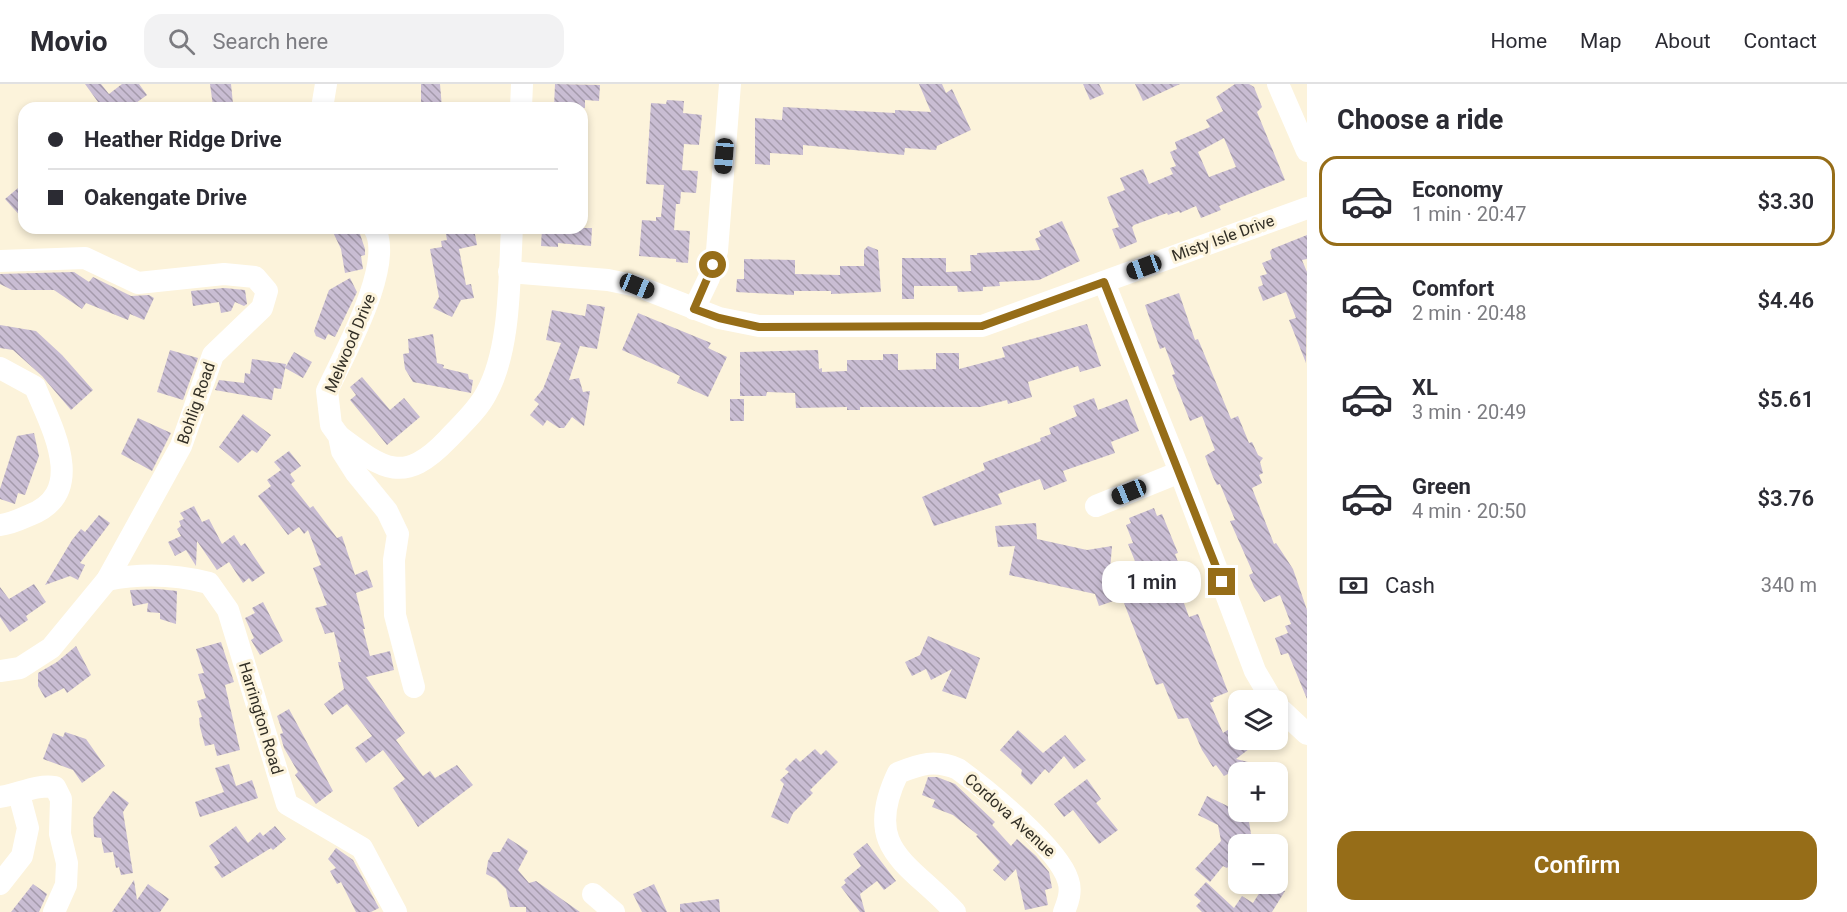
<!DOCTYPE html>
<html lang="en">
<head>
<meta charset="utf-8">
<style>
	body { margin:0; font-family:Roboto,sans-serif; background:#f2f2f3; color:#2b2b33; height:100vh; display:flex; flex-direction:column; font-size:22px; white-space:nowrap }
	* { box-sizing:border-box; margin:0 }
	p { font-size:20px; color:#7c7c81 }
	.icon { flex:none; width:33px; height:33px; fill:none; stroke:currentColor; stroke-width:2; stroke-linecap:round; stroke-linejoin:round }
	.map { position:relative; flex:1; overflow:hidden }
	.panel { display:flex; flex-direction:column; background:#fff; width:540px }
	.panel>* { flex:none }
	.top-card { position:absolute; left:18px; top:18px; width:570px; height:132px; border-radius:18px; box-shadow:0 3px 9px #0003; display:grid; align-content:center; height:132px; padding:0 30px; background:#fff }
	.buttons { position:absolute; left:1228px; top:606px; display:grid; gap:12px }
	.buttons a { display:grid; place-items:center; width:60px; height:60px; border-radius:12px; background:#fff; box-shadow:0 3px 9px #0003; font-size:30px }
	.end { position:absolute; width:27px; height:27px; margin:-14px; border:8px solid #966d18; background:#fff; box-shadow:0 0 0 3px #fff }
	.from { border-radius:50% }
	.bubble { position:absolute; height:42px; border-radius:18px; background:#fff; box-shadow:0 3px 9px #0003; font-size:20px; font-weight:600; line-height:42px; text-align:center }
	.car { position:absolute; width:18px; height:36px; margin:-18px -9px; border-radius:8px; box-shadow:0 0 4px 2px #0007; background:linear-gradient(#222 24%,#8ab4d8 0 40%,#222 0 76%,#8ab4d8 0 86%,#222 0) }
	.top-card b { display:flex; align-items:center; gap:21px; height:57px; font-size:22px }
	.top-card b+b { border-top:2px solid #e1e1e2 }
	.top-card i { width:15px; height:15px; background:#2b2b33 }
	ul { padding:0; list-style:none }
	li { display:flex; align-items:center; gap:18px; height:90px; margin:0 12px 9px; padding:0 18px; border:3px solid transparent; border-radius:18px }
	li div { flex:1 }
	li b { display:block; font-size:22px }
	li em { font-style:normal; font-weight:600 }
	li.active { border-color:#966d18 }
	li>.icon { width:54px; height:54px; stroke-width:1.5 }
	h2 { padding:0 30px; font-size:27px; line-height:72px }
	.pay { display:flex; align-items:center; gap:15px; height:66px; padding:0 30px; font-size:22px }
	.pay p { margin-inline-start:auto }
	.button { display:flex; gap:12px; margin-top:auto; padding:12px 30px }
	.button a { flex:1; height:69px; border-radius:18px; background:#966d18; color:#fff; font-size:24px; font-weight:600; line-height:69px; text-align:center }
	header { display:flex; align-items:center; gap:36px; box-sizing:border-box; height:84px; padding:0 30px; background:#fff; border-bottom:2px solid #e1e1e2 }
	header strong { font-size:28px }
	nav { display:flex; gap:33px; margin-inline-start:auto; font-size:21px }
	.search { width:420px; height:54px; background:#f2f2f3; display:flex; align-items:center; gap:15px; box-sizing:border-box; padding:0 21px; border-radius:18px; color:#7c7c81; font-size:22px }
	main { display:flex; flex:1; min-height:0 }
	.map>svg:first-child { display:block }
</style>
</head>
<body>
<header>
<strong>Movio</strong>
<div class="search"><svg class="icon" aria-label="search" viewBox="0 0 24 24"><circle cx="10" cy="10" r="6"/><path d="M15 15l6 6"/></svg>Search here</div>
<nav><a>Home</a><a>Map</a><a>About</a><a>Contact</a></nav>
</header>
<main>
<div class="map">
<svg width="1307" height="828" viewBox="0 0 1307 828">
	<defs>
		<pattern id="building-back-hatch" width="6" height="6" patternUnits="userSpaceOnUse" patternTransform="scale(1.5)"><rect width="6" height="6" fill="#c9bdd3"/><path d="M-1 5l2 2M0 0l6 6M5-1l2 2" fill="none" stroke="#a49aab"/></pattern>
	</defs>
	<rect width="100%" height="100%" fill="#fcf3db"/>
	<g fill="url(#building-back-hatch)" fill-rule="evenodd">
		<path d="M85,0h16l8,10 13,-10h17l8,11 -18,13h-39l8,-6z"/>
		<path d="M210,0h21l2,20 -20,2z"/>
		<path d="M421,0h19l2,24h-21z"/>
		<path d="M555,0l45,1 -1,16 -14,-1v8h-31z"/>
		<path d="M919,0h23l4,9 6,-4 19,41 -34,16 -1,4 -31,-2 -1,7 -101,-10v10l-33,-2v12l-15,-1v-46l27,2 1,-13 112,6v-3l36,2z"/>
		<path d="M1083,0h16l5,10 -14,6z"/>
		<path d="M1135,0h45l-37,17z"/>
		<path d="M1235,0h14l5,3 8,20 -5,5 28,68 -66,26 2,4 -20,8 -5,-12 -16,7 -1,-2 -11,4 -1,-2 -33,12 -2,2 5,15 -17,7 -8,-20 7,-2 -12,-30 18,-7 -5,-12 23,-9 6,15 24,-10 -3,-6 6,-2 -6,-14 7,-3 -2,-7 35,-15 -4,-7 17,-9 -7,-14zM1224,54l12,29 -27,10 -11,-25z"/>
		<path d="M667,16l17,1 -1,12 19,2 -3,30 -15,-1 -2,26 16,1 -2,22 -15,-1 -1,12h-4l-2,26 16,1 -2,32 -12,-1v-3l-37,-3 3,-36 14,1v-4h5l3,-32 -18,-1 5,-81 15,1z"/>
		<path d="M24,99v37l-19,-21z"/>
		<path d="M1062,137l18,40 -41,19 -40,2 1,4 -17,1v4l-25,1 -1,-6h-43v13h-12v-41h44v14l25,-1 -1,-16h7v-2l63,-3 -5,-11 6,-3 -2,-5z"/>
		<path d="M331,144h27l7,21v6l-4,1 2,13 -18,4 -4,-24z"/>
		<path d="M559,144h33l-1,18 -33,-3v4l-17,-1 1,-17 17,1z"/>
		<path d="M474,145l3,16 -18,4 7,36 5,-1 3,14 -13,2 -9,17 -19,-9 6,-11 -9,-48 12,-2 -1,-6 6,-1 -1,-6z"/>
		<path d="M1307,151v24l-5,1 5,12 -1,91 -17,-43 7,-2 -10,-26 -23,9 -5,-14 5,-2 -3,-9 7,-2 -5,-11 10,-4 -2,-7 2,-3z"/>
		<path d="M868,162l10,4 3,42 -50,2v-3h-37v4l-58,-3 1,-13h7v-20l51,1v14l45,1v-9h24v-16z"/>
		<path d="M74,188l15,10 4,-5 38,19 18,-1 5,3 -10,22 -14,-6 -2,6 -42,-17 -4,6 -28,-19h-42l-12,-6v-10z"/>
		<path d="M350,194l7,14 -22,45 -7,-3 -3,6 -9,-4 -2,-5 15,-41z"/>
		<path d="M224,204l21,2 2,14 -3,2 -9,-4 -4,9 -10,2 -2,-11 -26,4 -2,-15z"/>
		<path d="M1179,209l16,47 3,-1 33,80 7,-3 11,27 3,-1 6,13 5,3 -3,4 3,11 -4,2 3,8 -10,5 22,56 2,-1 17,26 14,41v89l-19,-46 -7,2 -6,-17 13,-5 -3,-7 6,-2 -11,-29 -16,7 -10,-15 -5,-12 4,-2 -23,-52 5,-1 -15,-36 -3,1 -4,-8 -8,-21 10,-6 -13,-34 -12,5 -18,-46 3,-1 -10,-27 -5,2 -15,-44z"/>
		<path d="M587,220l18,3 -8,42 -17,-3 -11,34 10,-2 4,14 7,-1 -6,35 -12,-9 -8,11h-5l-12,-8 -4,6 -13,-11 9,-11 -5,-4 9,-11 18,-46 -15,-3 6,-30 33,6z"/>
		<path d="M638,229l73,30 -3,5 19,9 -19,40 -31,-14 3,-7 -58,-26z"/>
		<path d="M1087,240l14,42 -21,6 -2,-6 -50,16 4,15 -24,7 -1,-4 -27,7h-120v3h-13v-3l-51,1 -1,-15 -28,-1 -1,4h-26v-44l78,-2 1,19 3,-1v4l25,-1v-11h36v-6h15v16l38,-1v-16h23v16l46,-12 -3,-10z"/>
		<path d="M0,241l36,6 26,24 31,35 -22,20 -29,-34 -29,-26 -13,-2z"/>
		<path d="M433,250l4,29 7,2 -1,3 25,6 1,5 4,1 -2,13 -58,-11 -8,-13 -2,-15 6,-1 -1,-14z"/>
		<path d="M170,266l28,8 -15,42 -26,-8z"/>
		<path d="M294,268l18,10 -9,16 -18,-10z"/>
		<path d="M252,275l34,5 -5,25 -7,-1 -2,12 -57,-10 4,-10 25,3 1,-10 5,1z"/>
		<path d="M362,293l28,33 14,-12 16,19 -33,28 -37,-45 6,-5 -6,-8z"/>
		<path d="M1094,314l4,12 29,-11 12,32 -28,11 4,11 -52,18 4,10 -23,9 -4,-11 -42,15 4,10 -68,22 -12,-29 63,-27 -2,-7 58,-22 -1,-3 11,-4 -2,-6 28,-12 -4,-10z"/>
		<rect x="730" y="315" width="14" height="22"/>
		<path d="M243,330l28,21 -14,18 -5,-3 -14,13 -19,-16z"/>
		<path d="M138,334l33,15 -19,38 -31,-17z"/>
		<path d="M34,349l5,23 -14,39 -7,-2 -3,11 -15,-5v-10l17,-53z"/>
		<path d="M289,367l12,15 -11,8 5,7 -4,3 19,24 3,-2 24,32 5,-2 13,39 12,-5 6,17 -17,6 9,36h-2l7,27 20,-5 4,19 -28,7 39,56 -9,7 27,36 7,-5 5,7 22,-13 16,20 -55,42 -25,-39 12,-9 -22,-29 -17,13 -11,-15 17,-12 -25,-32 -15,11 -8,-11 20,-15 -6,-27h3l-7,-30 -9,2 -10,-26 12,-3 -14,-37 8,-3 -13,-35 -4,4 -5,-7 -11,8 -30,-39 13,-10 -4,-6 14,-10 -7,-8z"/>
		<path d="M194,422l8,16 7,-3 13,25 12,-9 7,11 4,-3 20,30 -13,9 -3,-4 -6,5 -14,-21 -12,8 -20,-29 -1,25 -10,-16 -11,6 -7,-14 13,-6 -4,-7 4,-3 -2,-5 5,-2 -4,-6z"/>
		<path d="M1154,424l3,8 5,-2 16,39 -3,1 10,27 -8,3 12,33 9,-3 30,78 -15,6 1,3 -4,2 13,30 11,-7 5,8v6h4l6,9 -13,10 36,9v4h-33v15l-9,-14 -6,3 -8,-11 -3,2 -11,-17 -14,-32 -10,1 -15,-36 -7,2 -34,-87 -23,8 -4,-12 -86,-19 6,-29 -17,1 -3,-21 41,-3 1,16 50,11 25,-4 -3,37 30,-12 -11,-27 5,-1 -7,-18 5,-2 -2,-5z"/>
		<path d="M99,431l11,8 -30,40 5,2 -7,15 -8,-4 -25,9 27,-45 9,-11 4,3z"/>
		<path d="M34,500l12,18 -20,14 2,4 -18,12 -10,-15v-30l9,12z"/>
		<path d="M158,505l19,2 -1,33 -16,-5v-6l-13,-1 1,-9 -15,3 -3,-16z"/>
		<path d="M263,518l20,39 -23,14 -9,-15 3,-2 -9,-20 10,-5 -3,-5z"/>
		<path d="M928,552l52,22 -14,41 -24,-8 10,-22 -21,11 -5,-11 -14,7 -7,-14 15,-7z"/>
		<path d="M221,558l13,40 -9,3 15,65 -23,6 -3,-12 -9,2 -5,-19 -1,-9 3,-1 -5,-16 9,-3 -8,-24 6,-1 -8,-24z"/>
		<path d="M76,562l15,29 -24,18 -3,-5 -19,10 -7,-12v-13l19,-11z"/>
		<path d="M289,625l44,82 -17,13 -21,-29 3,-3 -14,-24 -4,-14 3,-1 -6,-17z"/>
		<path d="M1018,646l25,23 22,-18 21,25 -12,9 -10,-13 -15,17 -4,-4 -14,16 -10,-10 1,-5 -22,-20z"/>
		<path d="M65,648l21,7 19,27 -23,17 -9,-13 -30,-11 10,-26 10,4z"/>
		<path d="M815,665l6,6 5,-5 12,12 -28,28 3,3 -20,20 -5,11 -17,-7 13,-33 -4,-4 9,-8 -4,-3 11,-11 4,4z"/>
		<path d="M229,680l7,22 16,-6 6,18 -58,19 -5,-15 29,-10 -9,-24z"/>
		<path d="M928,693h9l18,7 40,38 -3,3 19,21 6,-7 19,17 13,16 3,16 -7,2 3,15 -23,5 -9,-41 -11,12 -12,-11 7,-8 -24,-26 2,-1 -25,-20 -21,-8 3,-7 -13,-5z"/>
		<path d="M1087,695l14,20 -5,4 22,27 -19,14 -26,-34 -9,7 -10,-13z"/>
		<path d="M113,707l16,12 -6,9 10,61 -12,2 -2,-8 -3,1 -3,-16 -9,1 -3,-15 -7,-1 -1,-19z"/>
		<path d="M1207,712l41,20 4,24 -4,4h-9v20l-6,-3 -6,7 -4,-2 -13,16 -15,-13 26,-28 -3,-16 -20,-10z"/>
		<path d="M236,742l12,17 12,-11 3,4 12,-10 11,13 -13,11 -2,-2 -49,30 -8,-11 6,-4 -11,-17z"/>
		<path d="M508,754l20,13 -10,19 11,13 7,-2 44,31h-54v-5h-16l-4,-18 -10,-10 -10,-5 2,-13 5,-9h7z"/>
		<path d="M867,759l29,38 -12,9 -7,-9 -17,13 5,18h-5l-19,-25 5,-4 -2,-3 17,-14 -8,-12z"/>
		<path d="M336,764l17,12 26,48 -8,4h-15l-15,-30 -4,2 -7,-13 6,-3 -8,-9z"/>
		<path d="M134,796l3,20 11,-16 21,15 -9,13h-48z"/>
		<path d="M1206,798l28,26 8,-12 11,7 12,-19h7l13,7 -13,21h-70l-6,-6 5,-5 -7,-6z"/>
		<path d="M33,800l14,10 -8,18h-28z"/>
		<path d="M654,800l13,28h-25l-9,-18z"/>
		<path d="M719,815l1,13h-40v-8z"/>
	</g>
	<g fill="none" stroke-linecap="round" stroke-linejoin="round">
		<g stroke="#fff" stroke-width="22">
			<path d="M1278,0l29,67"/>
			<path d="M322,24l4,-24"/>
			<path d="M521,24l1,-24"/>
			<path d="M374,144c22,35 -31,128 -47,163l4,34 8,11 3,15 14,22 31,38 11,23 -4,26 1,55 19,72"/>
			<path d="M0,177l85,-3 53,25 86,-9 31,3 12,14 -5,17 -49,47 -32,91 -74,134 -56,68 -31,20 -20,3"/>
			<path d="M509,188l99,8 29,6 82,32 40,8h223l325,-118"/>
			<path d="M1104,198l76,190 75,199 17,29"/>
			<path d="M694,225l15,-31 8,-27 13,-167"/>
			<path d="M0,284l35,19c17,41 53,105 -5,128 -9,4 -19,9 -30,10"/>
			<path d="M339,352c45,34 65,49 109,3 13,-14 29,-28 38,-45 25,-44 23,-116 26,-166"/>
			<path d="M1096,422l84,-34"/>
			<path d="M107,496c35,-7 67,-6 102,3l19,27 59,194 75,44 34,64"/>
			<path d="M1278,623l29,27"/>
			<path d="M0,713c19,-3 37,-13 55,-10l6,12 -1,35 7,29 -1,22 -12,27"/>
			<path d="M0,800l22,-28 6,-28 -9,-34"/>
			<path d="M593,810l21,18"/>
			<path d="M955,828c-45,-49 -94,-62 -57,-139 22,-9 37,-14 60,-4 29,21 100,79 110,111 4,11 0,22 -4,32"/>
		</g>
	</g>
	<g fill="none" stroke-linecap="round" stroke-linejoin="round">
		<path stroke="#966d18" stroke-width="8" d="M713,181l-19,44 25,9 40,9 223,-1 122,-44 118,300"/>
	</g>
	<g text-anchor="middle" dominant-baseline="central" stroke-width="6" stroke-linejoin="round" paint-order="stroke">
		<g font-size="16" fill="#312e25" stroke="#fcf3db">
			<text transform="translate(1223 154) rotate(-20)">Misty Isle Drive</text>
			<text transform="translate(350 259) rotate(-67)">Melwood Drive</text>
			<text transform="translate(196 319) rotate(-71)">Bohlig Road</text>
			<text transform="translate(261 634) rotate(73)">Harrington Road</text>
			<text transform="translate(1010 731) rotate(42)">Cordova Avenue</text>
		</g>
	</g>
</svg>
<div class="buttons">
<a><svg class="icon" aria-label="layers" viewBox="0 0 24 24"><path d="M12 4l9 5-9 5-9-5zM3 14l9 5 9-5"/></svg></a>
<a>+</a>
<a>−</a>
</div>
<i class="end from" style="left:713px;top:181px"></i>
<i class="end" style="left:1222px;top:498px"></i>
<div class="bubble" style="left:1102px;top:477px;width:99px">1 min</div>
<i class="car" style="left:724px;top:72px;rotate:185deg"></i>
<i class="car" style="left:1144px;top:183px;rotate:250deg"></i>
<i class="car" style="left:637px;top:202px;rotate:112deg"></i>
<i class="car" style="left:1129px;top:408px;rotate:248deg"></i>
<div class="top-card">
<b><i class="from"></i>Heather Ridge Drive</b>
<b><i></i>Oakengate Drive</b>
</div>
</div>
<section class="panel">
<h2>Choose a ride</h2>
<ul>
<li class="active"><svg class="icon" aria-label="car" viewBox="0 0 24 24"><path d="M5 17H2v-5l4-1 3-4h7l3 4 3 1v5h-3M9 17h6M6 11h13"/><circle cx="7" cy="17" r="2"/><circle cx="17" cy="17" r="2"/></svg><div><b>Economy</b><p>1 min · 20:47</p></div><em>$3.30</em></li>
<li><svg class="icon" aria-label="car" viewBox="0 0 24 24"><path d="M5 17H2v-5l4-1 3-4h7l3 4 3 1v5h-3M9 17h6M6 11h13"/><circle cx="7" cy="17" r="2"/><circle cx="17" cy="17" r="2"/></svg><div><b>Comfort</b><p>2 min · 20:48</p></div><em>$4.46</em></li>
<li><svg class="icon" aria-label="car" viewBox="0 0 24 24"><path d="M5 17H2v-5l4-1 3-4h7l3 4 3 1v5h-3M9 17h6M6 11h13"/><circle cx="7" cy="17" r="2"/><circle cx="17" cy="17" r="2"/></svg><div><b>XL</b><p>3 min · 20:49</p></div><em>$5.61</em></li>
<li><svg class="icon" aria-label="car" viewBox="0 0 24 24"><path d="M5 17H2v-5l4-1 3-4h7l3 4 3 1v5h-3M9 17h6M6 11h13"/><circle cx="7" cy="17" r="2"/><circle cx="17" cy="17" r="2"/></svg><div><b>Green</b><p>4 min · 20:50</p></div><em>$3.76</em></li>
</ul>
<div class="pay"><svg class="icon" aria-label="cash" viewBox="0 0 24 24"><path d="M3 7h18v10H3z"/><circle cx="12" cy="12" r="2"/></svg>Cash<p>340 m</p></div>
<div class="button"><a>Confirm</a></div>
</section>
</main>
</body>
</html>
